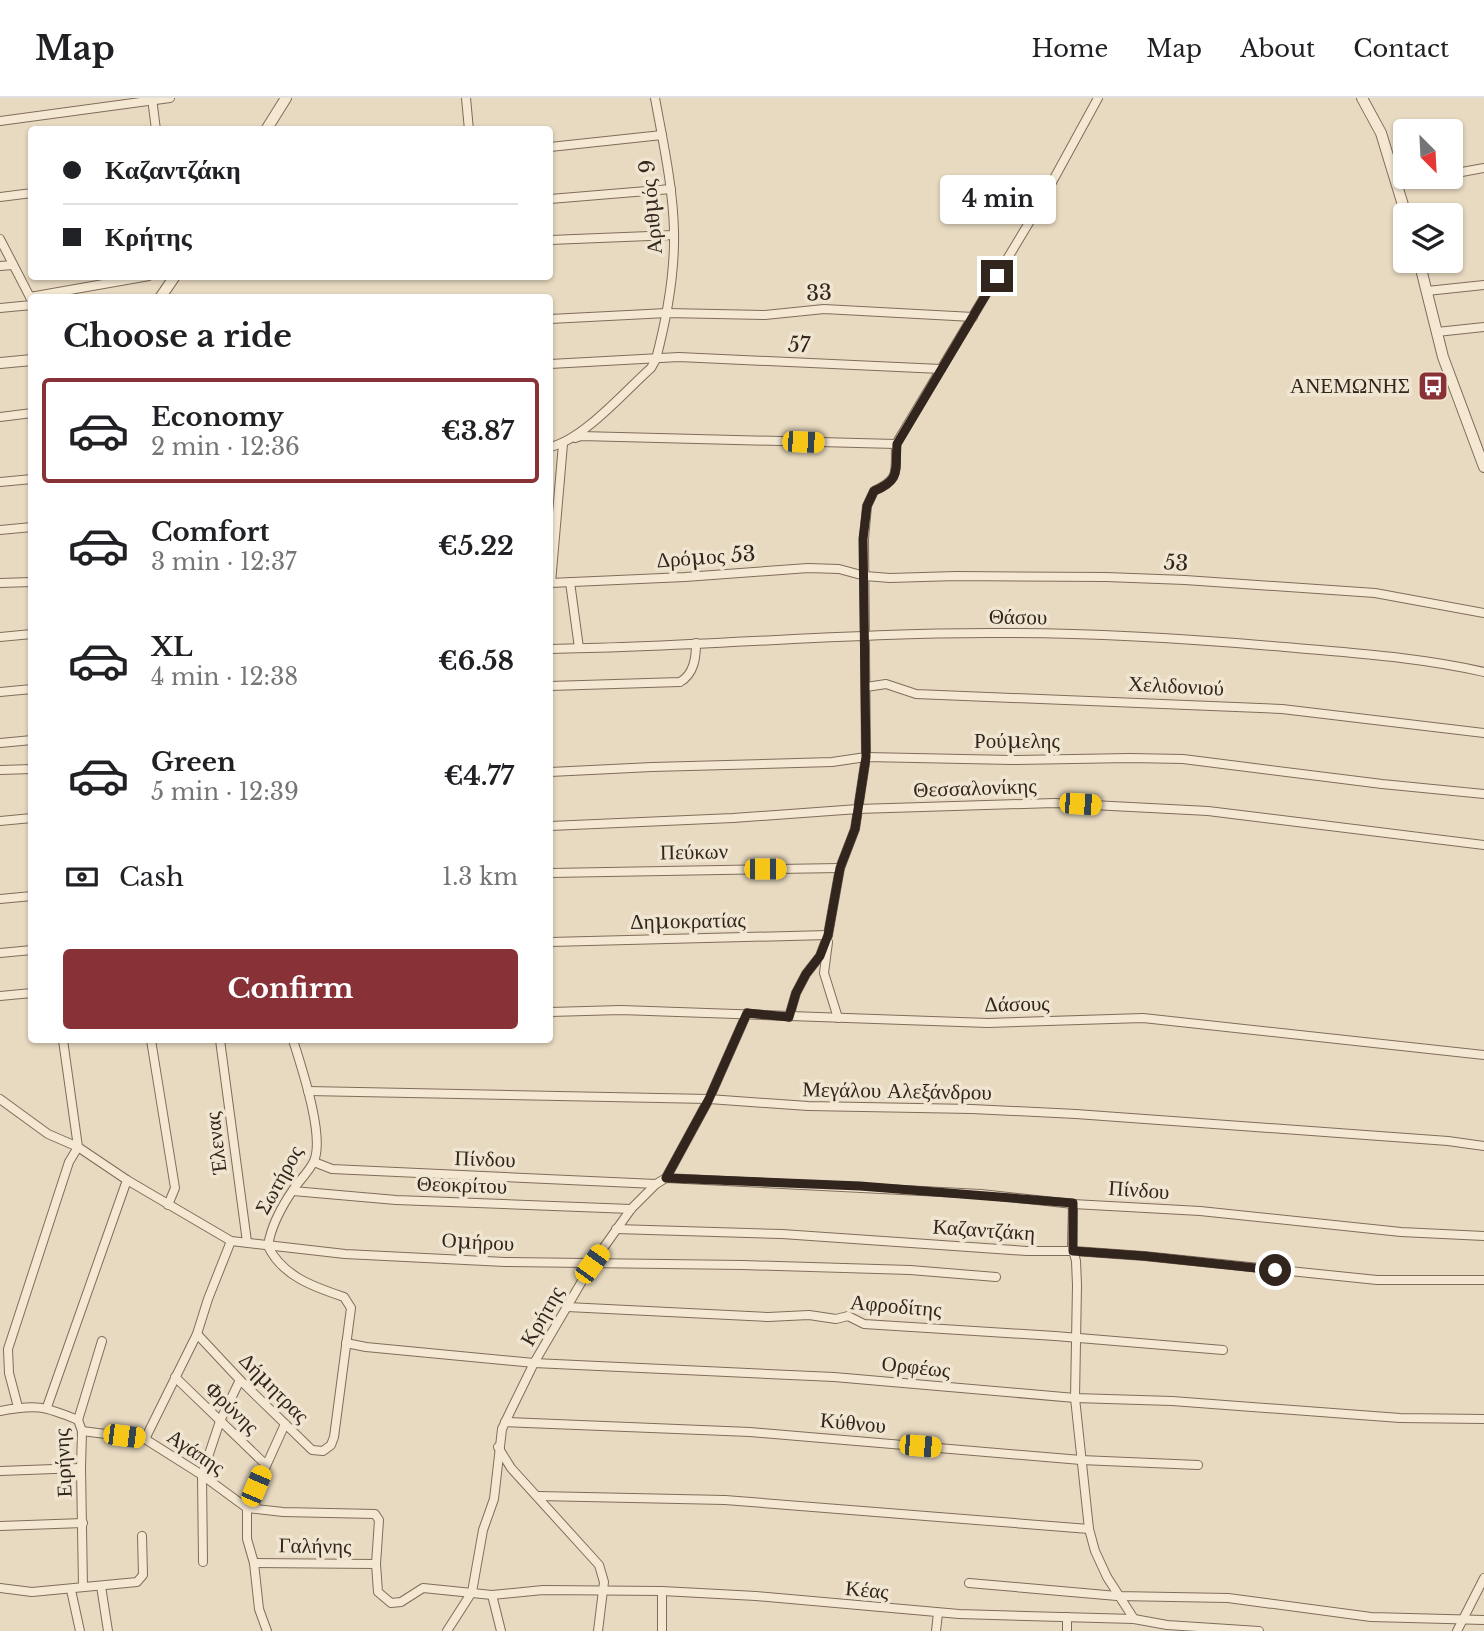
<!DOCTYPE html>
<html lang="en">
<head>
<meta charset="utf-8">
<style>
	body { margin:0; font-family:"Libre Baskerville",serif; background:#f2f2f2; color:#202124; height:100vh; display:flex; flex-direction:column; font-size:26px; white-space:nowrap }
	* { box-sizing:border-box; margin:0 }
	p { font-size:23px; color:#757577 }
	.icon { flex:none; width:38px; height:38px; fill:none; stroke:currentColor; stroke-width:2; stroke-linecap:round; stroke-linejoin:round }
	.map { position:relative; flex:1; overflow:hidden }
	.details { position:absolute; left:28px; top:196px; width:525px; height:749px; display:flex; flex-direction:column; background:#fff; border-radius:7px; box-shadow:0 2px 5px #0004 }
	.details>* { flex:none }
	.banner { position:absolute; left:28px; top:28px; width:525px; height:154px; border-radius:7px; box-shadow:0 2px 5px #0004; display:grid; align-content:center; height:154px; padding:0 35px; background:#fff }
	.needle { width:46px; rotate:156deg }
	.tools { position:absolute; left:1393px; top:21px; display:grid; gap:14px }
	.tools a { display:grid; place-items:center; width:70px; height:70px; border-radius:7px; background:#fff; box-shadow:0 2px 5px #0004; font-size:35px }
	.end { position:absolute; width:32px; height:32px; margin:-16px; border:9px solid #31251d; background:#fff; box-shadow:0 0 0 4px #fff }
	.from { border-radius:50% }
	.bubble { position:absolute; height:49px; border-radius:7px; background:#fff; box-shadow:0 2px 5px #0004; font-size:23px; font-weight:800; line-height:49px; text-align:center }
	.car { position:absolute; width:21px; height:42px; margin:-21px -10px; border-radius:9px; box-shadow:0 0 5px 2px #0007; background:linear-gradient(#f5c518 24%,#345 0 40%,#f5c518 0 76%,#345 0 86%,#f5c518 0) }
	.banner b { display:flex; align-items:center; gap:24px; height:66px; font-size:26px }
	.banner b+b { border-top:2px solid #e0e0e0 }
	.banner i { width:18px; height:18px; background:#202124 }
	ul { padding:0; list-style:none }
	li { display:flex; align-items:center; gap:21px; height:105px; margin:0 14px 10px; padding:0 21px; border:4px solid transparent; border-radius:7px }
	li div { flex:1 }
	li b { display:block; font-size:26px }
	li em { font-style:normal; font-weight:800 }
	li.current { border-color:#883238 }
	li>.icon { width:63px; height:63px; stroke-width:1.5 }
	h2 { padding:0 35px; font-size:32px; line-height:84px }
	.pay { display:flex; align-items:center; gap:18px; height:77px; padding:0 35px; font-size:26px }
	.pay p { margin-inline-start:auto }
	.button { display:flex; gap:14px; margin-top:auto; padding:14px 35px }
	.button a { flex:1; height:80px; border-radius:7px; background:#883238; color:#fff; font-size:28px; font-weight:800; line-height:80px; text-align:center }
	header { display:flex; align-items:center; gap:42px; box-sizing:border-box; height:98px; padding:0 35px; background:#fff; border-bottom:2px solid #e0e0e0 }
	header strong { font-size:33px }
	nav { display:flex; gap:38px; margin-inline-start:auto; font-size:24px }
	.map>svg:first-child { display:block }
</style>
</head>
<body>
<header>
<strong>Map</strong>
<nav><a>Home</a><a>Map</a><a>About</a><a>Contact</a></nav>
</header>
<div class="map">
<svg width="1484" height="1533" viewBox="0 0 1484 1533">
	<rect width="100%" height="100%" fill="#e8dac1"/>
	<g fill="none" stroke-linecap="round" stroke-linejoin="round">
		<g stroke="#806c5b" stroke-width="10">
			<g id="minor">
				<path d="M152,0l4,32"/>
				<path d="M466,0l3,32"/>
				<path d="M0,23l170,-23"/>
				<path d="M550,49l112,-12"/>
				<path d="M1451,76l33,-6"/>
				<path d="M1397,85l37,-6"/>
				<path d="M0,99l32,-4"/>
				<path d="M550,101l121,-10"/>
				<path d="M0,141l32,62"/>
				<path d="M550,142l124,-5"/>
				<path d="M0,168l13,-1"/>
				<path d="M1427,193l57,-6"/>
				<path d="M30,199l119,-21"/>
				<path d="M0,210l32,-3"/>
				<path d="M550,221l117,-6 98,2 59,-6 149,8"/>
				<path d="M1437,234l47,-5"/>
				<path d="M550,266l129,-7 262,12"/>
				<path d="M0,319l32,-4"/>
				<path d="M575,340l6,-2 315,8"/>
				<path d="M550,349c33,-7 75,-56 101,-79l5,-9c11,-42 19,-85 18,-128 -1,-44 -11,-89 -19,-133"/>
				<path d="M0,384l32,-3"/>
				<path d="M0,432l32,-3"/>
				<path d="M570,484l9,66"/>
				<path d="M0,485l32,-1"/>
				<path d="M550,485l135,-6 123,-9 31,1 26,7 25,2 66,-2 150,1 79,3 190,13 109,20"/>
				<path d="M551,485l12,-139"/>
				<path d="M0,539l32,-3"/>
				<path d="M550,551c151,-2 303,-17 454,-16 93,0 188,6 281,14 66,6 134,10 199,25"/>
				<path d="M550,588l130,-4c14,-8 16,-24 16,-39"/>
				<path d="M866,589l20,-3 30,10 366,15 202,24"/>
				<path d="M0,594l32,-3"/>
				<path d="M0,645l32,-3"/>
				<path d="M0,672l32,-1"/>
				<path d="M550,674l102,-5 180,-5 34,-5 146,3 118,-2 53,1 199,25 102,10"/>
				<path d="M0,723l32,-3"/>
				<path d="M550,728l183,-8 125,-9 196,-6 154,8 276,34"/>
				<path d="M550,775l290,-5"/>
				<path d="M0,801l32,-3"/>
				<path d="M550,844l278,-7"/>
				<path d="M828,844l-4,31 14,45"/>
				<path d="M0,855l32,-3"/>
				<path d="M0,898l32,-3"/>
				<path d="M550,914l71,-2 367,13 155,-5 341,37"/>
				<path d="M789,919l7,-24 10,-19 14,-18 8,-21 12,-67 15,-39 11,-72 -2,-218 3,-33 7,-15c27,-12 21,-20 22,-47l143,-238 59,-108"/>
				<path d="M151,942l24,148 -7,17"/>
				<path d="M220,942l27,202"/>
				<path d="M308,993l401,8 99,7 164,3 104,5 372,27 36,5"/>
				<path d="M0,1001l48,35 30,13 49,33 104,61 114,13 160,8 238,3 167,5 86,7"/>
				<path d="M314,1064l18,7 324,15"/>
				<path d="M666,1080l315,16 92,10 127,7 201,21 83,4"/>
				<path d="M293,1093l103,9 235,9"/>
				<path d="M1073,1106l-1,42 4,15 1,24 -2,113 14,131 6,22 12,26 27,42"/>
				<path d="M616,1131l166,5 245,17h47l70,5 233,24h107"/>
				<path d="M567,1209l201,10 41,-2 27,4 12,-3 16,8 191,12 168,14"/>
				<path d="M197,1236l43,46 72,70 11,1 8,-6 3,-8 17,-129 -7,-11c-30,-10 -62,-21 -76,-51 3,-20 15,-42 27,-59 6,-8 15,-17 19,-26 11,-25 -13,-95 -21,-121"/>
				<path d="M346,1245l20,4 168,16 300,14 241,21 97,3 228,17 84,1"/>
				<path d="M175,1279l90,87"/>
				<path d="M18,1309l-9,-34 -1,-24 61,-187 9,-15 -15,-107"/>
				<path d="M47,1309l80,-227"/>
				<path d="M0,1313c36,-7 44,-5 78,9"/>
				<path d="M505,1324l245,10 331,28 117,5"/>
				<path d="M82,1333l63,8 57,36 45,33 36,4 92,2 4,6 -3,44 2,28 13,11 10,-1 22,-14 69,7 51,-5 119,1 94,5 203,18 175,5 33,6 92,6"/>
				<path d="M145,1341l52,-105 11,-35 23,-58"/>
				<path d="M498,1349l13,21 88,97 5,17 -6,49"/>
				<path d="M0,1373l81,-3"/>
				<path d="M538,1398l187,4 364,29"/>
				<path d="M0,1428l83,-3"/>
				<path d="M203,1464l-1,-87 18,-54 20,-41"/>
				<path d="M254,1465l122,1"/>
				<path d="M969,1485l148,13 111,2 143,19 113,3"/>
				<path d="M101,1488l7,45"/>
				<path d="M83,1489l-2,-119 1,-37 -4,-11 24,-79"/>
				<path d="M0,1490l32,4 105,-10 6,-7 -1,-39"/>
				<path d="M71,1492l9,41"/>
				<path d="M492,1497l9,36"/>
				<path d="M1067,1519v14"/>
				<path d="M267,1533l-8,-22 -5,-46 -7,-24v-31l38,-84"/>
				<path d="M447,1533l25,-39 11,-62 11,-31 8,-70 9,-19 23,-47 58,-99 39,-55 25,-25 10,-6 43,-79 38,-86"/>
				<path d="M662,1533v-40"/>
				<path d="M936,1533l2,-18"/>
				<path d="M1457,1533l27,-53"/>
			</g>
		</g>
		<g stroke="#806c5b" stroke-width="12">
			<g id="tertiary">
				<path d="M1362,0l19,35 25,82"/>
				<path d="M266,32l20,-32"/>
				<path d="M1419,163l24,96 41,110"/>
				<path d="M160,200l15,-22"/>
				<path d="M0,265l32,-3"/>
			</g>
		</g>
		<use href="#minor" stroke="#f4e8d3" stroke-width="8"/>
		<use href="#tertiary" stroke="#f4e8d3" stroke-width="10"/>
	</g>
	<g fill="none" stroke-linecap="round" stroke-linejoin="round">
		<path stroke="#31251d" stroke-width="9" d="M997,178l-100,168c-2,27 4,36 -23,47l-7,15 -4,33 3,218 -11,72 -15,39 -12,67 -8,21 -14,18 -10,19 -7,24 -42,-4 -38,86 -43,79 194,8 213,17v48l71,5 131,14"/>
	</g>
	<defs>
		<g id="bus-square" transform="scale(1.575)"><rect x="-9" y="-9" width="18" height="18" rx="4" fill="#883238" stroke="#f0e5d0"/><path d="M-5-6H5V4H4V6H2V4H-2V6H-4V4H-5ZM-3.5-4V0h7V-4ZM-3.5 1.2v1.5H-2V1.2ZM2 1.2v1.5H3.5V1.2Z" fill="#fff"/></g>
	</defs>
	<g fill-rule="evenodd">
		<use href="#bus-square" x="1433" y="288"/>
	</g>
	<g text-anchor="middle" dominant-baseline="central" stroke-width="7" stroke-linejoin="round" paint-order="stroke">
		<g font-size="21" fill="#31251d" stroke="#f0e5d0">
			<text transform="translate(651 109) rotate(-95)">Αριθμός 9</text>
			<text transform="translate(819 195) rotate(-3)">33</text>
			<text transform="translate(799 247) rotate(2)">57</text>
			<text transform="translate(706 459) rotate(-4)">Δρόμος 53</text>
			<text transform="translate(1176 465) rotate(3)">53</text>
			<text transform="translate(1018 519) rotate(1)">Θάσου</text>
			<text transform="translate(1176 588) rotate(3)">Χελιδονιού</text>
			<text x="1017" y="643">Ρούμελης</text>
			<text transform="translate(975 690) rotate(-2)">Θεσσαλονίκης</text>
			<text transform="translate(694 754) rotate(-1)">Πεύκων</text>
			<text transform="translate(688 823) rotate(-1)">Δημοκρατίας</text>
			<text transform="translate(1017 906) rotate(-1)">Δάσους</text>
			<text transform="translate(897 993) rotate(1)">Μεγάλου Αλεξάνδρου</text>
			<text transform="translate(216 1045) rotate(-97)">Έλενας</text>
			<text transform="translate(485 1061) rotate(2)">Πίνδου</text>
			<text transform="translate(279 1082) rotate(-61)">Σωτήρος</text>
			<text transform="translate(462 1087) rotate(2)">Θεοκρίτου</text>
			<text transform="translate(1139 1092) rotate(4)">Πίνδου</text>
			<text transform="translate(984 1132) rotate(4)">Καζαντζάκη</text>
			<text transform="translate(478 1144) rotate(3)">Ομήρου</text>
			<text transform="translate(896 1208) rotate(5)">Αφροδίτης</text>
			<text transform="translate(542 1218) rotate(-60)">Κρήτης</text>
			<text transform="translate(916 1269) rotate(6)">Ορφέως</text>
			<text transform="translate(274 1290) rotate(45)">Δήμητρας</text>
			<text transform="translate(232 1310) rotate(44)">Φρύνης</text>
			<text transform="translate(853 1325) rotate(5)">Κύθνου</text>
			<text transform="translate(196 1354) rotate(34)">Αγάπης</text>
			<text transform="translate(63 1365) rotate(-93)">Ειρήνης</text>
			<text transform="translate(315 1448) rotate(1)">Γαλήνης</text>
			<text transform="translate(867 1492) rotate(5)">Κέας</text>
		</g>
		<g font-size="21" fill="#31251d" stroke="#f0e5d0" text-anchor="end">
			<text x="1410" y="288">ΑΝΕΜΩΝΗΣ</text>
		</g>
	</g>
</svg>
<div class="tools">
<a><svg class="needle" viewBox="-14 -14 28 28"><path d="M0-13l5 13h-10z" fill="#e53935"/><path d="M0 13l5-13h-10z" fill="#757577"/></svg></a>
<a><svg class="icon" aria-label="layers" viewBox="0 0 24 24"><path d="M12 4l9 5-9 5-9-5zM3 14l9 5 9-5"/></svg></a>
</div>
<i class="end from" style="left:1275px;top:1172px"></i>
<i class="end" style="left:997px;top:178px"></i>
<div class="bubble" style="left:940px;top:77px;width:116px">4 min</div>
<i class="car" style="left:803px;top:344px;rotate:92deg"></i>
<i class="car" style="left:1080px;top:706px;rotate:94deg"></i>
<i class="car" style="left:765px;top:771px;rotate:90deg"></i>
<i class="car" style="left:592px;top:1166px;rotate:36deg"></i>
<i class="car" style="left:124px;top:1338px;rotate:97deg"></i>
<i class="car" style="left:920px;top:1348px;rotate:95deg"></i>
<i class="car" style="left:256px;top:1388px;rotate:23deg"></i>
<div class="banner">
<b><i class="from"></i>Καζαντζάκη</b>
<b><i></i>Κρήτης</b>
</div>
<section class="details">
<h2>Choose a ride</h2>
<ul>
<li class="current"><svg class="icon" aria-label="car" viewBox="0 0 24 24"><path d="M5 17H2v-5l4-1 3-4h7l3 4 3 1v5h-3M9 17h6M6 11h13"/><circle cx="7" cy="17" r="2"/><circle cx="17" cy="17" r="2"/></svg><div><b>Economy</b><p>2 min · 12:36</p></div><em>€3.87</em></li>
<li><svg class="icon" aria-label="car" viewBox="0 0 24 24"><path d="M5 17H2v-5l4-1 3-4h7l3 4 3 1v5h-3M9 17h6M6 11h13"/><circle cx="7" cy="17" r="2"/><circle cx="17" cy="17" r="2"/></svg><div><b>Comfort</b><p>3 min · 12:37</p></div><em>€5.22</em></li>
<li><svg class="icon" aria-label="car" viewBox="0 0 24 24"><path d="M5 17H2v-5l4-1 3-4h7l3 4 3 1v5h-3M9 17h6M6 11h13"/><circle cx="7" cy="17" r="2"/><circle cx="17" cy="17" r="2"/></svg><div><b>XL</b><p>4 min · 12:38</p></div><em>€6.58</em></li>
<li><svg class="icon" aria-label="car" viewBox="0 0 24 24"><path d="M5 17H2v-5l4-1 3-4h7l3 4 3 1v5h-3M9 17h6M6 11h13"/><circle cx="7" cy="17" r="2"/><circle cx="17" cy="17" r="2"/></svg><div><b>Green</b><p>5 min · 12:39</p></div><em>€4.77</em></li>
</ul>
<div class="pay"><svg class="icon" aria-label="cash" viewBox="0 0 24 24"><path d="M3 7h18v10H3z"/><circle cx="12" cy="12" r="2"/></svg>Cash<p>1.3 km</p></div>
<div class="button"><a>Confirm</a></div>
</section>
</div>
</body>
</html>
